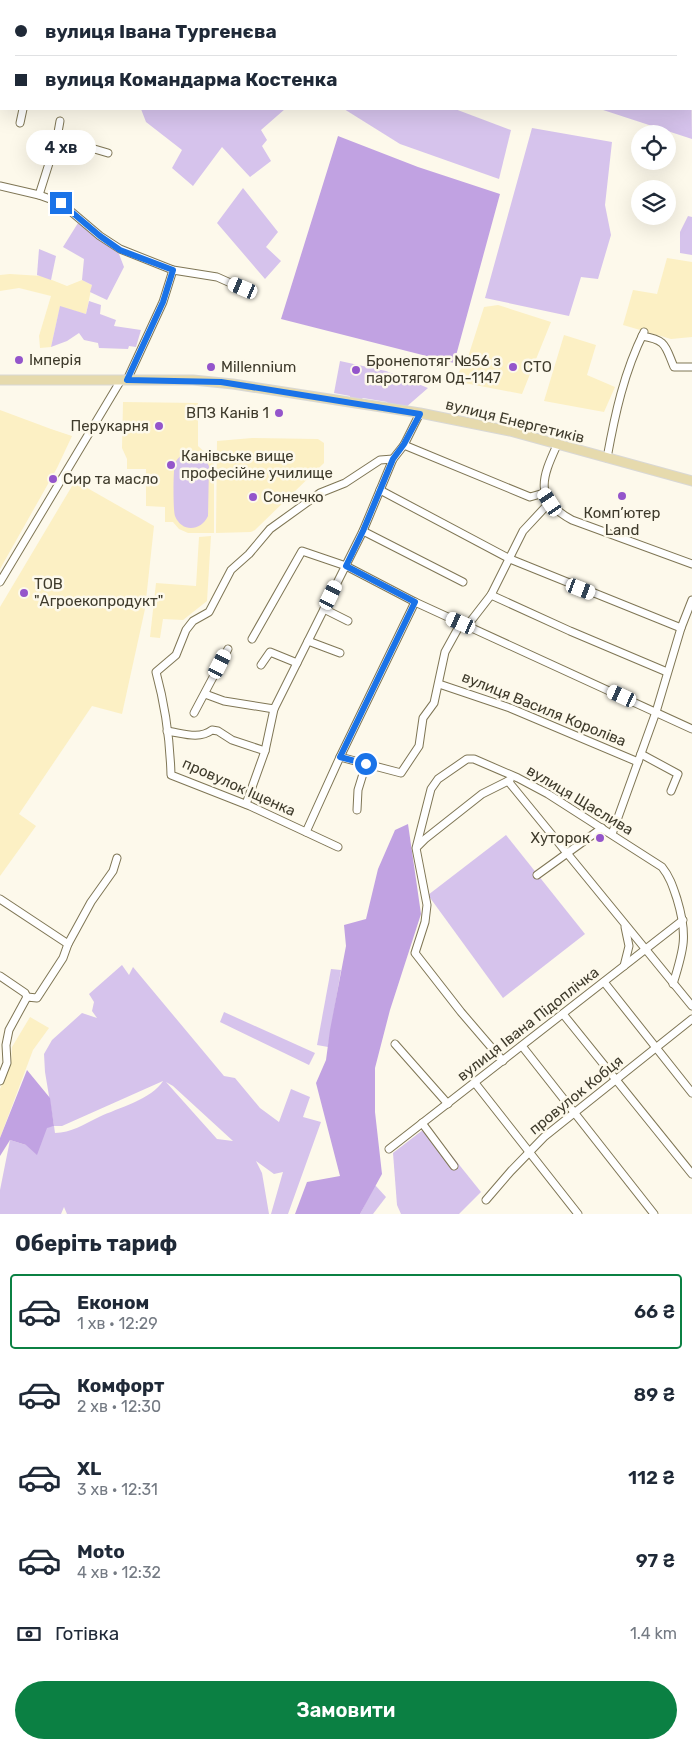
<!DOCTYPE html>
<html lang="uk">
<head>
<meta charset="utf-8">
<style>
	body { margin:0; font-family:Rubik,sans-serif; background:#f6f6f7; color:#1f2937; height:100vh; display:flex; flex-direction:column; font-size:19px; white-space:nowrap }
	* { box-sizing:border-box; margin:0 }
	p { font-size:16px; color:#747a83 }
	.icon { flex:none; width:28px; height:28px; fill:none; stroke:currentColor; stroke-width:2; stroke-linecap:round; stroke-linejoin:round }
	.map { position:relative; height:1214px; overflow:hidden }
	.sheet { display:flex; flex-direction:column; background:#fff; flex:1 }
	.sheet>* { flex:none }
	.banner { position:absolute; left:0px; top:0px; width:692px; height:110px; box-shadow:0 5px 20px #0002; display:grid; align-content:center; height:110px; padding:0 15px; background:#fff }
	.tools { position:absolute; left:631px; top:125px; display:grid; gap:10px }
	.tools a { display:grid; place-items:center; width:45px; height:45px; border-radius:50%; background:#fff; box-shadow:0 5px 20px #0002; font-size:25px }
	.end { position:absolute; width:22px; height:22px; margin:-11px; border:6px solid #1a73e8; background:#fff; box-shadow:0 0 0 2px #fff }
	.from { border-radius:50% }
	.bubble { position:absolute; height:35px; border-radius:18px; background:#fff; box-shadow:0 5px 20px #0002; font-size:16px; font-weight:600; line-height:35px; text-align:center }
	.car { position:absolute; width:15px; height:30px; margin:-15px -8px; border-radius:6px; box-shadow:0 0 4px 1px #0007; background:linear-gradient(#fff 24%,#345 0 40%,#fff 0 76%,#345 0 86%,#fff 0) }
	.banner b { display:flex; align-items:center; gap:18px; height:48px; font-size:19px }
	.banner b+b { border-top:1px solid #e0e1e3 }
	.banner i { width:12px; height:12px; background:#1f2937 }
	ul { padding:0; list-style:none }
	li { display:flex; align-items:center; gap:15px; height:75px; margin:0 10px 8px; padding:0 5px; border:2px solid transparent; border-radius:5px }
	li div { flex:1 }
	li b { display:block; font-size:19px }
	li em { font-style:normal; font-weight:600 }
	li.current { border-color:#0b8043 }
	li>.icon { width:45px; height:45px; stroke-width:1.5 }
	h2 { padding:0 15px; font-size:22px; line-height:60px }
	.pay { display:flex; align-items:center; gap:12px; height:55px; padding:0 15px; font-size:19px }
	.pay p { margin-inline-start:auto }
	.button { display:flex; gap:10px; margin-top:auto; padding:10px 15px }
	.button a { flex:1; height:58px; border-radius:30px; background:#0b8043; color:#fff; font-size:20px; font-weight:600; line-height:58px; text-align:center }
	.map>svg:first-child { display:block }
</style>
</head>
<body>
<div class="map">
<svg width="692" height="1214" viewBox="0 0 692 1214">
	<rect width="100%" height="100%" fill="#fdf9eb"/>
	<g fill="#fcf0c4">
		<path d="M667,258l25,4v75l-21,2 -48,-14 10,-35 24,4z"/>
		<path d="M10,274l32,2 25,10 15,-6 10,5 -6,29 -26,-7 -9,40 -11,1 -1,-12 12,-40 -32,-8 -19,3v-16z"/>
		<path d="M498,305l53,17 -29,72 -68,-13 15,-27 15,-47z"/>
		<path d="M564,335l32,10 -9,30 28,12 -11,25 -60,-11z"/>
		<path d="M123,402l75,1v43l16,15v72h-26l-9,-4 -6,-7h-8v-15l-19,-1v-37h-19v-10l-5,-11z"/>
		<path d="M0,410l51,19 21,7 -15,32 -57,101z"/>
		<path d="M252,438l66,1 6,4v20l-69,67 -4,2 -35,1 1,-92z"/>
		<path d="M75,481l79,45 -9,83 -23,105 -30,-8 -73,108 17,12 -36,50v-269z"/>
		<path d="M211,536l-4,65 -24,19 -20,-1 -3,19 -10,-1 6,-54 40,3 3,-49z"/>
		<path d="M30,1017l19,11 -16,22 -33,88v-49l11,-28 1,-14z"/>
	</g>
	<g fill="#d6c3ec" fill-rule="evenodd">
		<path d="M254,0h280v1z"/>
		<path d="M691,74l1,65 -92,-30h91z"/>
		<path d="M141,109h144l-24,21 6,10 -5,6 9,15 -21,16 -28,-30 -29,39 -21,-18 10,-18 -36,-28z"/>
		<path d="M344,109h111l56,21 -12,49 -99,-35z"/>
		<path d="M532,128l80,14 -7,63 6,30 -13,44 -17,-2 -12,39 -84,-18z"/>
		<path d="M243,188l35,44 -12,15 15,14 -16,18 -48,-56z"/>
		<path d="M688,216l4,1v38l-12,-2v-21z"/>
		<path d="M78,223l41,31 5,13 -17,33 -17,-8 2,-7 -10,-5 2,-21 -21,-12z"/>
		<path d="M39,249l17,7 -5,24 -14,-5z"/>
		<path d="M89,301l12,4 -1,9 16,6 -2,6 27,4 -5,17 -7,-1 -1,3 -29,-1 -1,-5 -14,-3 -5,-7 -12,8 -16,6 9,-41 26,8z"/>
		<path d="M340,361l46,10 42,17 -23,20 -16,-2 -2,-4 -24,-4 -4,3 -9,-2v-3l-16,-3z"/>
		<path d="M194,452c8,3 11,6 15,14l-1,50c-7,15 -26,17 -33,0 -2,-5 -2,-46 0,-52 1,-4 4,-7 7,-9z"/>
		<path d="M506,835l79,99 -82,64 -75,-103z"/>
		<path d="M122,965l7,10 4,-8 91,109 11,2 25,30 19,14 12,-33 19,8 -7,20 18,5 -33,92h-17l12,-42 -9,2 -18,-13 6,12 7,41h-202l-3,-7 -3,7h-61v-24l10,-50 16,5 21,-18 7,-1 -9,-54 -1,-18 8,-14 30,-27 15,5 -5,-7 2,-9 -5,-8zM163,1081c-11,18 -45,27 -64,36 -15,7 -28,16 -44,16l-1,-7h8zM166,1082l7,4 60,55 -16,-2z"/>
		<path d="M331,969l10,1 -13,77 -11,-2z"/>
		<path d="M224,1012l91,41 -6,12 -89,-43z"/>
		<path d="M428,1126l53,66 -22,22h-58l-4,-9 -4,-52z"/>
		<path d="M375,1185l11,12 -13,17h-13z"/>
	</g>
	<g fill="#c1a2e2">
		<path d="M338,136l80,31 82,27 -46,169 -173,-44z"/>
		<path d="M408,824l13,90 -31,96 -15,58v44l7,62 -22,40h-65l12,-32 33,-6 -24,-93 10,-23 4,-30 16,-84 -2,-21 22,-6 12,-50 17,-39z"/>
		<path d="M27,1070l23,28 4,28 -7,2 -10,27 -11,-10 -16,-5 -10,16v-18z"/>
	</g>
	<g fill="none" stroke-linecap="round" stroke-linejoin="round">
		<g stroke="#7f7655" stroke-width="9">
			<g id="minor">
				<path d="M12,1v-1"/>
				<path d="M0,61l1,-4"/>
				<path d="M0,85h1"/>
				<path d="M20,123l3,-14"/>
				<path d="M57,138l51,15"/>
				<path d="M0,186l39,9 22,8 39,33 20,13 53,21 44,7 27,12"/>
				<path d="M39,195l18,-57 3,-17"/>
				<path d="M642,336c25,4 23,10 32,31h18"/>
				<path d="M127,380l36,-78 10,-32"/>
				<path d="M404,445l126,52 14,-4"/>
				<path d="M557,445c-15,33 -24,54 15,75l120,44"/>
				<path d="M607,458c8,-44 17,-86 37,-126"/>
				<path d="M380,490l130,69 171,69"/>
				<path d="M363,531l100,51"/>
				<path d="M0,582l121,-202"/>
				<path d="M491,595l79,36 97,41"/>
				<path d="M324,609l24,12"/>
				<path d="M467,626l24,-31 32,-64 27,-29"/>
				<path d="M252,639l50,-88 44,15 69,36 277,127"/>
				<path d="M308,641l32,12"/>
				<path d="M261,665l9,-13 27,11"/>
				<path d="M439,684l71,24 128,54"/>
				<path d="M205,694l19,7 50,8"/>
				<path d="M194,713l34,-64"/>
				<path d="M167,731c15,2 32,9 45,-1l6,1 14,9 33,11"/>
				<path d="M641,754l37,20 -7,17"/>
				<path d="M340,757l61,16 18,-27 4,-28 11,-15 11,-51 16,-29"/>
				<path d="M508,781l184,225"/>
				<path d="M246,804l19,-53 9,-42 89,-178 30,-72 11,-14 16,-32"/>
				<path d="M357,810l1,-20 8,-26"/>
				<path d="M306,832l34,-75 75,-155"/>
				<path d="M612,834l44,-122 25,-84 11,-28"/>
				<path d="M418,846l7,-7 57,-45 28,-14"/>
				<path d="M338,847l-88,-41 -79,-31c-1,-35 -6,-70 -15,-103l20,-17 10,-25 7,-9 16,-9 22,-42 18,-16 21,-25 50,-36 25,-10 35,-23 13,-1"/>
				<path d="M537,875l65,-47"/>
				<path d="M0,899l68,45"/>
				<path d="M624,966l5,-20 -4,-19"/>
				<path d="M0,976l25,17 2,4"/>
				<path d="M604,982l88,111"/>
				<path d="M563,1014l129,160"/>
				<path d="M395,1044l53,60"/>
				<path d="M522,1046l132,168"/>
				<path d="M503,1061l-42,-49 -46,-59 10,-31 2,-17 -11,-57 15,-59 7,-10 29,-20h7l44,19 30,16 114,73c8,10 11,20 15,32 11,36 7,50 -4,85"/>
				<path d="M0,1081l7,-18 -1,-18 3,-15 18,-33 10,1 26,-40 5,-14 23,-42 22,-31 4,-13"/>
				<path d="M475,1083l103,131"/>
				<path d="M422,1123l32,43"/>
				<path d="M389,1149l294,-229"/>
				<path d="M486,1200l25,-29 33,-34 148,-118"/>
			</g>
		</g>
		<g stroke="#d9d8d5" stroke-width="11">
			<path id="major" d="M0,380h193l40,4 187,29 90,18 182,50"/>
		</g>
		<use href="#minor" stroke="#fff" stroke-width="7"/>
		<use href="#major" stroke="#e6daad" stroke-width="9"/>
	</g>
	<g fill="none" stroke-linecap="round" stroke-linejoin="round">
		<path stroke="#1a73e8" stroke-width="6" d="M61,203l39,33 20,14 53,20 -10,32 -36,78 94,2 199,32 -16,30 -11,15 -30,72 -17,35 69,36 -75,155 26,7"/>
	</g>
	<g fill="#9455cb" stroke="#fdf9eb" stroke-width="2">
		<circle cx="19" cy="360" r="5"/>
		<circle cx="211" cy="367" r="5"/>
		<circle cx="513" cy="367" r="5"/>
		<circle cx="356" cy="370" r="5"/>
		<circle cx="279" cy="413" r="5"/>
		<circle cx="159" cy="426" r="5"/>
		<circle cx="171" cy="465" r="5"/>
		<circle cx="53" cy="479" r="5"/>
		<circle cx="622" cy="496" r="5"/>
		<circle cx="253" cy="497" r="5"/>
		<circle cx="24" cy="593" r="5"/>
		<circle cx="600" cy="838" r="5"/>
	</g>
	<g text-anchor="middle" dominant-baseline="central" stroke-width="5" stroke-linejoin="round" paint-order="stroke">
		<g font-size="15" fill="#3f3b2c" stroke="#fdf9eb" text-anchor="start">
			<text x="29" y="360">Імперія</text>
			<text x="366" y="361">Бронепотяг №56 з<tspan x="366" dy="17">паротягом Од-1147</tspan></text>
			<text x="221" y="367">Millennium</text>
			<text x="523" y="367">СТО</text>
			<text x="269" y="413" text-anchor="end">ВПЗ Канів 1</text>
			<text x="149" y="426" text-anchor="end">Перукарня</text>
			<text x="181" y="456">Канівське вище<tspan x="181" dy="17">професійне училище</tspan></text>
			<text x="63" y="479">Сир та масло</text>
			<text x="263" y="497">Сонечко</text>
			<text x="622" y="513" text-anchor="middle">Комп’ютер<tspan x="622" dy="17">Land</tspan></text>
			<text x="34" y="584">ТОВ<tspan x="34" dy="17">"Агроекопродукт"</tspan></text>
			<text x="590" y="838" text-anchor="end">Хуторок</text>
		</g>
		<g font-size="15" fill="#3f3b2c" stroke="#fdf9eb">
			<text transform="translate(515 421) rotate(14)">вулиця Енергетиків</text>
			<text transform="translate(544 709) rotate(22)">вулиця Василя Короліва</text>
			<text transform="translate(239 787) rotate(24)">провулок Іщенка</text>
			<text transform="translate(580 800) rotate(31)">вулиця Щаслива</text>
			<text transform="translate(528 1024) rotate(-38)">вулиця Івана Підоплічка</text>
			<text transform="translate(576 1095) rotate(-39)">провулок Кобця</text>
		</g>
	</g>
</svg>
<div class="tools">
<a><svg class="icon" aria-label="locate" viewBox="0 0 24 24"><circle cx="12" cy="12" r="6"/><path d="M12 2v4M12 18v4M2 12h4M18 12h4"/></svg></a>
<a><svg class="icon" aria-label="layers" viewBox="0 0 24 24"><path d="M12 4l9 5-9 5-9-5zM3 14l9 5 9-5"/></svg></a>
</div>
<i class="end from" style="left:366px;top:764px"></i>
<i class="end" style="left:61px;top:203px"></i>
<div class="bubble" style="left:26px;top:130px;width:70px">4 хв</div>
<i class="car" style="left:243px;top:288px;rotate:293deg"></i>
<i class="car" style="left:550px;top:502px;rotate:327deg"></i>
<i class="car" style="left:581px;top:589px;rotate:111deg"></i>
<i class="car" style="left:331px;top:595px;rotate:26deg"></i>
<i class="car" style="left:461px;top:623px;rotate:294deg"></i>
<i class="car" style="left:220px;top:664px;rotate:27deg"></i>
<i class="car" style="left:622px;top:696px;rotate:295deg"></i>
<div class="banner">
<b><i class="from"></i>вулиця Івана Тургенєва</b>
<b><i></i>вулиця Командарма Костенка</b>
</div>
</div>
<section class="sheet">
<h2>Оберіть тариф</h2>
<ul>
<li class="current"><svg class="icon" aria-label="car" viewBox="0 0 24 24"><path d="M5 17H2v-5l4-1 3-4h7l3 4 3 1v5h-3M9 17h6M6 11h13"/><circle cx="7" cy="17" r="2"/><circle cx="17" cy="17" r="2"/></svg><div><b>Економ</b><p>1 хв · 12:29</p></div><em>66 ₴</em></li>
<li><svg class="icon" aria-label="car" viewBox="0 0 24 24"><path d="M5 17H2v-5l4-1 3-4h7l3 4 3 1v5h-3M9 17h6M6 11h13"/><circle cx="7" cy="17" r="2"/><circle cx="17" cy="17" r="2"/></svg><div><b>Комфорт</b><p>2 хв · 12:30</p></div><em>89 ₴</em></li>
<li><svg class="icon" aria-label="car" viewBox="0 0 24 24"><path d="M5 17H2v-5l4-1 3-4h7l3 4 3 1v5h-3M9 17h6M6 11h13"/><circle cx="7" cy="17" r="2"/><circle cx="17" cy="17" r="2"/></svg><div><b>XL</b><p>3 хв · 12:31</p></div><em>112 ₴</em></li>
<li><svg class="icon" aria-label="car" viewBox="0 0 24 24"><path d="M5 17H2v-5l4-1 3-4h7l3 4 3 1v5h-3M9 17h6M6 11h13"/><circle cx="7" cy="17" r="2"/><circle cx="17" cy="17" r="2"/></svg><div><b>Moto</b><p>4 хв · 12:32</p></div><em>97 ₴</em></li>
</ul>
<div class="pay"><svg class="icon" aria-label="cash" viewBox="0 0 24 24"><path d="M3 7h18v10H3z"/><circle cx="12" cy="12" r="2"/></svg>Готівка<p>1.4 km</p></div>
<div class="button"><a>Замовити</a></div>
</section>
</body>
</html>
